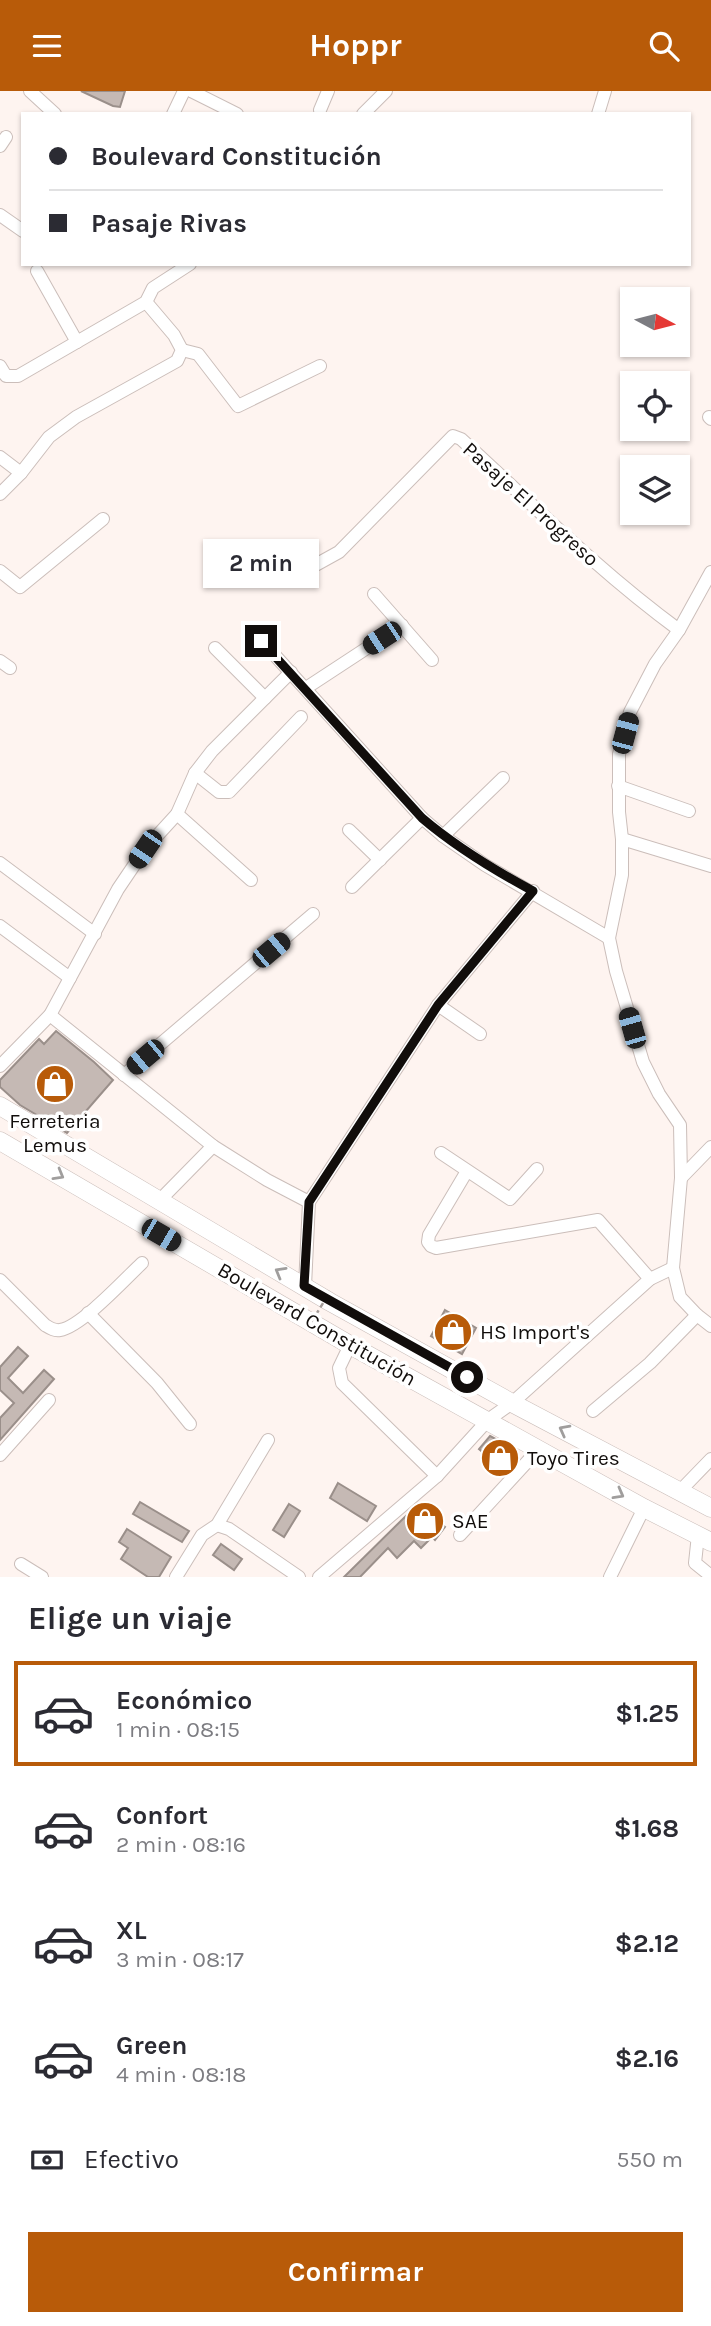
<!DOCTYPE html>
<html lang="es">
<head>
<meta charset="utf-8">
<style>
	body { margin:0; font-family:Karla,sans-serif; background:#f2f2f3; color:#2b2b33; height:100vh; display:flex; flex-direction:column; font-size:26px; white-space:nowrap }
	* { box-sizing:border-box; margin:0 }
	p { font-size:23px; color:#7c7c81 }
	.icon { flex:none; width:38px; height:38px; fill:none; stroke:currentColor; stroke-width:2; stroke-linecap:round; stroke-linejoin:round }
	.map { position:relative; height:1486px; overflow:hidden }
	.sheet { display:flex; flex-direction:column; background:#fff; flex:1 }
	.sheet>* { flex:none }
	.banner { position:absolute; left:21px; top:21px; width:670px; height:154px; border-radius:0px; box-shadow:0 2px 5px #0004; display:grid; align-content:center; height:154px; padding:0 28px; background:#fff }
	.needle { width:46px; rotate:97deg }
	.buttons { position:absolute; left:620px; top:196px; display:grid; gap:14px }
	.buttons a { display:grid; place-items:center; width:70px; height:70px; border-radius:0px; background:#fff; box-shadow:0 2px 5px #0004; font-size:35px }
	.end { position:absolute; width:32px; height:32px; margin:-16px; border:9px solid #110d0b; background:#fff; box-shadow:0 0 0 4px #fff }
	.from { border-radius:50% }
	.bubble { position:absolute; height:49px; border-radius:0px; background:#fff; box-shadow:0 2px 5px #0004; font-size:23px; font-weight:700; line-height:49px; text-align:center }
	.car { position:absolute; width:21px; height:42px; margin:-21px -10px; border-radius:9px; box-shadow:0 0 5px 2px #0007; background:linear-gradient(#222 24%,#8ab4d8 0 40%,#222 0 76%,#8ab4d8 0 86%,#222 0) }
	.banner b { display:flex; align-items:center; gap:24px; height:66px; font-size:26px }
	.banner b+b { border-top:2px solid #e1e1e2 }
	.banner i { width:18px; height:18px; background:#2b2b33 }
	ul { padding:0; list-style:none }
	li { display:flex; align-items:center; gap:21px; height:105px; margin:0 14px 10px; padding:0 14px; border:4px solid transparent; border-radius:0px }
	li div { flex:1 }
	li b { display:block; font-size:26px }
	li em { font-style:normal; font-weight:700 }
	li.current { border-color:#b85b09 }
	li>.icon { width:63px; height:63px; stroke-width:1.5 }
	h2 { padding:0 28px; font-size:32px; line-height:84px }
	.pay { display:flex; align-items:center; gap:18px; height:77px; padding:0 28px; font-size:26px }
	.pay p { margin-inline-start:auto }
	.cta { display:flex; gap:14px; margin-top:auto; padding:14px 28px }
	.cta a { flex:1; height:80px; border-radius:0px; background:#b85b09; color:#fff; font-size:28px; font-weight:700; line-height:80px; text-align:center }
	header { display:flex; justify-content:space-between; align-items:center; height:91px; padding:0 28px; background:#b85b09; color:#fff; font-size:32px; font-weight:700 }
	.map>svg:first-child { display:block }
</style>
</head>
<body>
<header><svg class="icon" aria-label="menu" viewBox="0 0 24 24"><path d="M4 6h16M4 12h16M4 18h16"/></svg>Hoppr<svg class="icon" aria-label="search" viewBox="0 0 24 24"><circle cx="10" cy="10" r="6"/><path d="M15 15l6 6"/></svg></header>
<div class="map">
<svg width="711" height="1486" viewBox="0 0 711 1486">
	<rect width="100%" height="100%" fill="#fef4f0"/>
	<g fill="#c5b9b4" stroke="#9a8f8a" stroke-width="2">
		<path d="M81,0h44l-5,16 -7,-1z"/>
		<path d="M56,940l38,31 19,18 -46,53 -47,-28 -20,-18v-7l39,-41 5,5z"/>
		<path d="M445,1219l31,18 -14,26 -31,-18z"/>
		<path d="M18,1256l10,9 -20,22 15,15 21,-23 10,9 -54,61v-22l14,-15 -14,-13v-23z"/>
		<path d="M490,1345l26,14 -14,18 -23,-19z"/>
		<path d="M338,1392l38,23 -9,15 -37,-23z"/>
		<path d="M140,1411l49,29 -7,11 -49,-28z"/>
		<path d="M289,1413l11,7 -16,26 -11,-7z"/>
		<path d="M418,1413l27,23 -10,13 -3,-3 -11,11 -7,-7 -17,17 -9,-10 -28,29h-16z"/>
		<path d="M127,1438l44,28 -12,20h-11l-27,-18 7,-11 -9,-6z"/>
		<path d="M221,1453l21,15 -8,11 -21,-15z"/>
	</g>
	<g fill="none" stroke-linecap="round" stroke-linejoin="round">
		<g stroke="#cbbeba" stroke-width="14">
			<g id="minor">
				<path d="M30,0l25,23"/>
				<path d="M191,0l46,23"/>
				<path d="M320,19l8,-19"/>
				<path d="M173,23l11,-23"/>
				<path d="M363,23l23,-23"/>
				<path d="M598,23l7,-23"/>
				<path d="M0,55l6,-9"/>
				<path d="M0,124l23,16"/>
				<path d="M37,180l40,71"/>
				<path d="M182,259l16,4 40,52 82,-40"/>
				<path d="M0,275l6,10h12l128,-74 7,-14 37,-24"/>
				<path d="M709,326l2,2"/>
				<path d="M0,366l21,16"/>
				<path d="M0,403l21,-21 28,-36 27,-20 101,-56 5,-11 -8,-15 -28,-33"/>
				<path d="M0,480l20,16 83,-68"/>
				<path d="M711,481l-32,58 -24,34 -25,48 -11,42v58l3,27v36l-13,63 7,33 27,91 16,32 21,31 1,53 -8,90 7,29 17,18 14,11"/>
				<path d="M292,487l47,-26 114,-116 8,3c71,65 140,134 218,191"/>
				<path d="M374,503l58,66"/>
				<path d="M261,549l161,178 21,18 42,29 124,73"/>
				<path d="M215,557l50,50"/>
				<path d="M0,570l10,7"/>
				<path d="M306,597l96,-63"/>
				<path d="M195,682l24,19h10l72,-75"/>
				<path d="M618,695l71,25"/>
				<path d="M177,723l74,66"/>
				<path d="M349,739l31,30"/>
				<path d="M443,745l60,-58"/>
				<path d="M622,748l89,27"/>
				<path d="M0,772l95,71"/>
				<path d="M352,796l70,-69"/>
				<path d="M0,835l70,52"/>
				<path d="M438,914l42,29"/>
				<path d="M50,924l163,131 54,34 42,22"/>
				<path d="M0,975l50,-51 68,-126 27,-40 32,-35 18,-41 17,-22 79,-79"/>
				<path d="M124,984l189,-161"/>
				<path d="M441,1062l69,46 27,-30"/>
				<path d="M467,1080l-38,64 -1,7 3,4 5,2 162,-28 52,59"/>
				<path d="M681,1087l30,-31"/>
				<path d="M159,1110l54,-55"/>
				<path d="M0,1189l45,45c5,3 9,6 15,5 21,-3 65,-51 82,-67"/>
				<path d="M305,1195l4,-84 129,-197 95,-114"/>
				<path d="M88,1222l69,70 33,41"/>
				<path d="M350,1254l-11,23 3,15 95,93"/>
				<path d="M593,1320l57,-48 47,-48"/>
				<path d="M0,1364l49,-55"/>
				<path d="M680,1400l31,-32"/>
				<path d="M217,1434l12,4 70,48"/>
				<path d="M460,1444l78,-85"/>
				<path d="M698,1444l-3,28 16,13"/>
				<path d="M21,1473l21,13"/>
				<path d="M176,1486l26,-42 15,-10 51,-85"/>
				<path d="M319,1486l118,-101 51,-56 24,-17 138,-124 23,-11"/>
				<path d="M610,1486l34,-69"/>
			</g>
		</g>
		<g stroke="#cbbeba" stroke-width="19">
			<g id="highway">
				<path d="M0,1015l330,196 182,101 199,105"/>
				<path d="M0,1050l350,204 294,163 67,34"/>
			</g>
		</g>
		<use href="#minor" stroke="#fff" stroke-width="12"/>
		<use href="#highway" stroke="#fff" stroke-width="18"/>
		<path stroke="#a29a97" stroke-width="2.5" stroke-dasharray="5 3.5" stroke-linecap="butt" d="M307,1238l21,-34"/>
	</g>
	<defs><path id="oneway-chevron" d="M-2-3.5L2.5 0L-2 3.5" fill="none" stroke-width="1.6" stroke-linecap="round" stroke-linejoin="round" transform="scale(1.75)"/></defs>
	<g stroke="#a09e9d">
		<use href="#oneway-chevron" transform="translate(59 1084) rotate(30)"/>
		<use href="#oneway-chevron" transform="translate(280 1181) rotate(-150)"/>
		<use href="#oneway-chevron" transform="translate(564 1339) rotate(-152)"/>
		<use href="#oneway-chevron" transform="translate(619 1403) rotate(29)"/>
	</g>
	<g fill="none" stroke-linecap="round" stroke-linejoin="round">
		<path stroke="#110d0b" stroke-width="9" d="M261,550l161,177c34,29 72,52 111,73l-95,114 -129,197 -5,84 163,91"/>
	</g>
	<defs>
		<g id="shop-disc" transform="scale(2.0125)"><circle r="9.5" fill="#b85b09" stroke="#fff"/><path d="M-5-2.5h2.3a2.7 3.5 0 0 1 5.4 0H5L5.5 6h-11ZM-1.5-2.5h3a1.5 2.3 0 0 0-3 0Z" fill="#fff"/></g>
	</defs>
	<g fill-rule="evenodd">
		<use href="#shop-disc" x="55" y="993"/>
		<use href="#shop-disc" x="453" y="1241"/>
		<use href="#shop-disc" x="500" y="1367"/>
		<use href="#shop-disc" x="425" y="1430"/>
	</g>
	<g text-anchor="middle" dominant-baseline="central" stroke-width="7" stroke-linejoin="round" paint-order="stroke">
		<g font-size="21" fill="#110d0b" stroke="#fff">
			<text transform="translate(531 413) rotate(42)">Pasaje El Progreso</text>
			<text transform="translate(317 1233) rotate(30)">Boulevard Constitución</text>
		</g>
		<g font-size="21" fill="#110d0b" stroke="#fff" text-anchor="start">
			<text x="55" y="1030" text-anchor="middle">Ferreteria<tspan x="55" dy="24">Lemus</tspan></text>
			<text x="480" y="1241">HS Import's</text>
			<text x="527" y="1367">Toyo Tires</text>
			<text x="452" y="1430">SAE</text>
		</g>
	</g>
</svg>
<div class="buttons">
<a><svg class="needle" viewBox="-14 -14 28 28"><path d="M0-13l5 13h-10z" fill="#e53935"/><path d="M0 13l5-13h-10z" fill="#7c7c81"/></svg></a>
<a><svg class="icon" aria-label="locate" viewBox="0 0 24 24"><circle cx="12" cy="12" r="6"/><path d="M12 2v4M12 18v4M2 12h4M18 12h4"/></svg></a>
<a><svg class="icon" aria-label="layers" viewBox="0 0 24 24"><path d="M12 4l9 5-9 5-9-5zM3 14l9 5 9-5"/></svg></a>
</div>
<i class="end from" style="left:467px;top:1286px"></i>
<i class="end" style="left:261px;top:550px"></i>
<div class="bubble" style="left:203px;top:448px;width:116px">2 min</div>
<i class="car" style="left:382px;top:547px;rotate:237deg"></i>
<i class="car" style="left:625px;top:642px;rotate:15deg"></i>
<i class="car" style="left:145px;top:758px;rotate:214deg"></i>
<i class="car" style="left:271px;top:859px;rotate:50deg"></i>
<i class="car" style="left:632px;top:937px;rotate:344deg"></i>
<i class="car" style="left:145px;top:966px;rotate:230deg"></i>
<i class="car" style="left:161px;top:1144px;rotate:120deg"></i>
<div class="banner">
<b><i class="from"></i>Boulevard Constitución</b>
<b><i></i>Pasaje Rivas</b>
</div>
</div>
<section class="sheet">
<h2>Elige un viaje</h2>
<ul>
<li class="current"><svg class="icon" aria-label="car" viewBox="0 0 24 24"><path d="M5 17H2v-5l4-1 3-4h7l3 4 3 1v5h-3M9 17h6M6 11h13"/><circle cx="7" cy="17" r="2"/><circle cx="17" cy="17" r="2"/></svg><div><b>Económico</b><p>1 min · 08:15</p></div><em>$1.25</em></li>
<li><svg class="icon" aria-label="car" viewBox="0 0 24 24"><path d="M5 17H2v-5l4-1 3-4h7l3 4 3 1v5h-3M9 17h6M6 11h13"/><circle cx="7" cy="17" r="2"/><circle cx="17" cy="17" r="2"/></svg><div><b>Confort</b><p>2 min · 08:16</p></div><em>$1.68</em></li>
<li><svg class="icon" aria-label="car" viewBox="0 0 24 24"><path d="M5 17H2v-5l4-1 3-4h7l3 4 3 1v5h-3M9 17h6M6 11h13"/><circle cx="7" cy="17" r="2"/><circle cx="17" cy="17" r="2"/></svg><div><b>XL</b><p>3 min · 08:17</p></div><em>$2.12</em></li>
<li><svg class="icon" aria-label="car" viewBox="0 0 24 24"><path d="M5 17H2v-5l4-1 3-4h7l3 4 3 1v5h-3M9 17h6M6 11h13"/><circle cx="7" cy="17" r="2"/><circle cx="17" cy="17" r="2"/></svg><div><b>Green</b><p>4 min · 08:18</p></div><em>$2.16</em></li>
</ul>
<div class="pay"><svg class="icon" aria-label="cash" viewBox="0 0 24 24"><path d="M3 7h18v10H3z"/><circle cx="12" cy="12" r="2"/></svg>Efectivo<p>550 m</p></div>
<div class="cta"><a>Confirmar</a></div>
</section>
</body>
</html>
